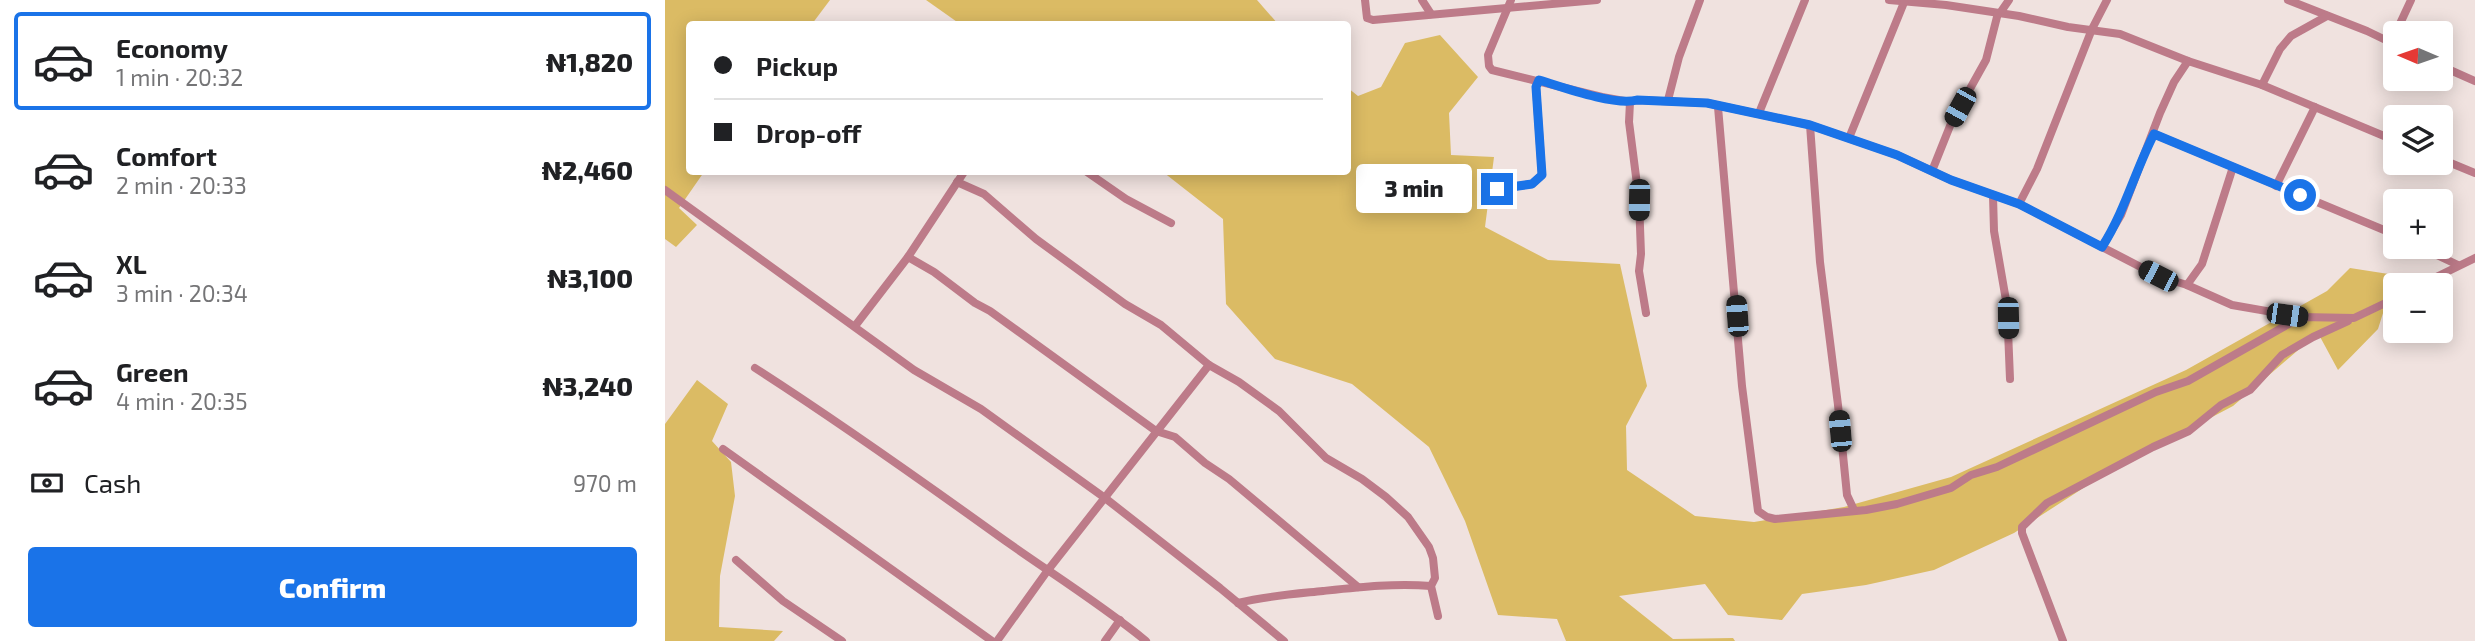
<!DOCTYPE html>
<html lang="en">
<head>
<meta charset="utf-8">
<style>
	body { margin:0; font-family:"Exo 2",sans-serif; background:#f2f2f2; color:#202124; height:100vh; display:flex; flex-direction:column; font-size:26px; white-space:nowrap }
	* { box-sizing:border-box; margin:0 }
	p { font-size:23px; color:#757577 }
	.icon { flex:none; width:38px; height:38px; fill:none; stroke:currentColor; stroke-width:2; stroke-linecap:round; stroke-linejoin:round }
	.map { position:relative; flex:1; overflow:hidden }
	.side { display:flex; flex-direction:column; background:#fff; width:665px }
	.side>* { flex:none }
	.hud { position:absolute; left:21px; top:21px; width:665px; height:154px; border-radius:7px; box-shadow:0 4px 18px #0003; display:grid; align-content:center; height:154px; padding:0 28px; background:#fff }
	.needle { width:46px; rotate:272deg }
	.buttons { position:absolute; left:1718px; top:21px; display:grid; gap:14px }
	.buttons a { display:grid; place-items:center; width:70px; height:70px; border-radius:7px; background:#fff; box-shadow:0 4px 18px #0003; font-size:35px }
	.end { position:absolute; width:32px; height:32px; margin:-16px; border:9px solid #1a73e8; background:#fff; box-shadow:0 0 0 4px #fff }
	.from { border-radius:50% }
	.bubble { position:absolute; height:49px; border-radius:7px; background:#fff; box-shadow:0 4px 18px #0003; font-size:23px; font-weight:800; line-height:49px; text-align:center }
	.car { position:absolute; width:21px; height:42px; margin:-21px -10px; border-radius:9px; box-shadow:0 0 5px 2px #0007; background:linear-gradient(#222 24%,#8ab4d8 0 40%,#222 0 76%,#8ab4d8 0 86%,#222 0) }
	.hud b { display:flex; align-items:center; gap:24px; height:66px; font-size:26px }
	.hud b+b { border-top:2px solid #e0e0e0 }
	.hud i { width:18px; height:18px; background:#202124 }
	ul { padding:12px 0 0; list-style:none }
	li { display:flex; align-items:center; gap:21px; height:98px; margin:0 14px 10px; padding:0 14px; border:4px solid transparent; border-radius:7px }
	li div { flex:1 }
	li b { display:block; font-size:26px }
	li em { font-style:normal; font-weight:800 }
	li.current { border-color:#1a73e8 }
	li>.icon { width:63px; height:63px; stroke-width:1.5 }
	.pay { display:flex; align-items:center; gap:18px; height:77px; padding:0 28px; font-size:26px }
	.pay p { margin-inline-start:auto }
	.primary-button { display:flex; gap:14px; margin-top:auto; padding:14px 28px }
	.primary-button a { flex:1; height:80px; border-radius:7px; background:#1a73e8; color:#fff; font-size:28px; font-weight:800; line-height:80px; text-align:center }
	main { display:flex; flex:1; min-height:0 }
	.map>svg:first-child { display:block }
</style>
</head>
<body>
<main>
<section class="side">
<ul>
<li class="current"><svg class="icon" aria-label="car" viewBox="0 0 24 24"><path d="M5 17H2v-5l4-1 3-4h7l3 4 3 1v5h-3M9 17h6M6 11h13"/><circle cx="7" cy="17" r="2"/><circle cx="17" cy="17" r="2"/></svg><div><b>Economy</b><p>1 min · 20:32</p></div><em>₦1,820</em></li>
<li><svg class="icon" aria-label="car" viewBox="0 0 24 24"><path d="M5 17H2v-5l4-1 3-4h7l3 4 3 1v5h-3M9 17h6M6 11h13"/><circle cx="7" cy="17" r="2"/><circle cx="17" cy="17" r="2"/></svg><div><b>Comfort</b><p>2 min · 20:33</p></div><em>₦2,460</em></li>
<li><svg class="icon" aria-label="car" viewBox="0 0 24 24"><path d="M5 17H2v-5l4-1 3-4h7l3 4 3 1v5h-3M9 17h6M6 11h13"/><circle cx="7" cy="17" r="2"/><circle cx="17" cy="17" r="2"/></svg><div><b>XL</b><p>3 min · 20:34</p></div><em>₦3,100</em></li>
<li><svg class="icon" aria-label="car" viewBox="0 0 24 24"><path d="M5 17H2v-5l4-1 3-4h7l3 4 3 1v5h-3M9 17h6M6 11h13"/><circle cx="7" cy="17" r="2"/><circle cx="17" cy="17" r="2"/></svg><div><b>Green</b><p>4 min · 20:35</p></div><em>₦3,240</em></li>
</ul>
<div class="pay"><svg class="icon" aria-label="cash" viewBox="0 0 24 24"><path d="M3 7h18v10H3z"/><circle cx="12" cy="12" r="2"/></svg>Cash<p>970 m</p></div>
<div class="primary-button"><a>Confirm</a></div>
</section>
<div class="map">
<svg width="1810" height="641" viewBox="0 0 1810 641">
	<rect width="100%" height="100%" fill="#f0e2df"/>
	<g fill="#dbbb64">
		<path d="M0,0h165l-18,24h-123v148h15l-25,36 18,17 -21,22 -11,-8z"/>
		<path d="M261,0h331l21,24h-318z"/>
		<path d="M775,35l38,42 -29,36 2,42 43,2 -9,70 63,33 72,4 27,122 -21,40 1,44 68,46 59,6 90,-15 107,-30 235,-107 141,-79 23,-23 45,7 -17,54 -40,41 -20,-37 -85,73 -125,66 -94,61 -80,37 -68,15 -64,9 -20,26 -54,-5 -23,-31 -86,12 54,43 60,-1 2,3h-169l-9,-22 -59,-4 -33,-94 -36,-74 -77,-63 -77,-25 -49,-55 -3,-85 -60,-47h184l1,-84 10,8 23,-9 24,-44z"/>
		<path d="M32,380l31,24 -16,37 19,21 4,34 -15,80 -1,51 64,4 -9,10h-109v-217z"/>
	</g>
	<g fill="none" stroke-linecap="round" stroke-linejoin="round">
		<g stroke="#bd7b89" stroke-width="8">
			<path d="M700,0l2,18 6,2 224,-20"/>
			<path d="M757,0l9,14"/>
			<path d="M846,0l-23,55 1,11 3,4 110,27 28,5 7,-2 70,3 103,22 87,30 54,25 68,24 139,72 29,9 45,20 69,12"/>
			<path d="M1224,0l57,5 73,11 49,11 52,7 68,27 74,24 134,56"/>
			<path d="M1623,0l79,31 29,14"/>
			<path d="M1335,13l9,-13"/>
			<path d="M1726,43l20,-43"/>
			<path d="M1776,66l34,15"/>
			<path d="M1597,85l18,-36 11,-13 36,-20"/>
			<path d="M1003,100l11,-43 21,-57"/>
			<path d="M965,102l-1,20 10,78 2,54 -2,17 7,42"/>
			<path d="M1053,107l24,279 16,125 9,6 8,2 91,-9 31,-6 54,-16 20,-13 26,-8 159,-75 32,-11 113,-64 53,1 42,-20"/>
			<path d="M1094,113l46,-113"/>
			<path d="M1145,125l10,137 18,143 9,90 7,15"/>
			<path d="M1489,134l242,101"/>
			<path d="M1184,138l56,-138"/>
			<path d="M1776,159l34,14"/>
			<path d="M1267,171l20,-50 34,-61 12,-47"/>
			<path d="M422,172l39,27 45,24"/>
			<path d="M292,182l27,12 52,45 89,65 36,21 48,40 30,17 40,29 47,47 36,21 24,18 22,20 21,30 4,11 2,20 -4,8 7,30"/>
			<path d="M1611,186l39,-79"/>
			<path d="M832,189l35,-5 10,-9 -6,-88 1,-6h4"/>
			<path d="M0,190l249,180 67,39 124,89 115,90 64,53"/>
			<path d="M1328,196l1,35 13,75 3,73"/>
			<path d="M1354,204l18,-35 55,-140 15,-29"/>
			<path d="M1437,247l19,-32 39,-102 14,-31 14,-21"/>
			<path d="M1755,247l38,18"/>
			<path d="M243,257l26,15 41,31 15,8 166,120 19,6 30,26 24,16 129,108"/>
			<path d="M1522,285l15,-21 31,-97"/>
			<path d="M1755,285l55,-27"/>
			<path d="M190,326l53,-69 56,-85"/>
			<path d="M90,368c81,52 160,108 238,164 51,37 104,69 153,109"/>
			<path d="M58,449l269,192"/>
			<path d="M71,560l47,41 59,40"/>
			<path d="M573,603c28,-7 56,-9 85,-12 37,-4 72,-8 108,-5"/>
			<path d="M332,641l51,-71 161,-205"/>
			<path d="M440,641l15,-21"/>
			<path d="M1398,641l-41,-108v-6l25,-24 106,-56 36,-16 32,-26 29,-15 32,-35 31,-18 35,-16"/>
		</g>
	</g>
	<g fill="none" stroke-linecap="round" stroke-linejoin="round">
		<path stroke="#1a73e8" stroke-width="9" d="M832,189l35,-5 10,-9 -6,-88 3,-7c23,7 76,26 98,20l70,3 103,22 87,30 54,25 68,24 83,43c23,-36 33,-76 52,-113l146,61"/>
	</g>
</svg>
<div class="buttons">
<a><svg class="needle" viewBox="-14 -14 28 28"><path d="M0-13l5 13h-10z" fill="#e53935"/><path d="M0 13l5-13h-10z" fill="#757577"/></svg></a>
<a><svg class="icon" aria-label="layers" viewBox="0 0 24 24"><path d="M12 4l9 5-9 5-9-5zM3 14l9 5 9-5"/></svg></a>
<a>+</a>
<a>−</a>
</div>
<i class="end from" style="left:1635px;top:195px"></i>
<i class="end" style="left:832px;top:189px"></i>
<div class="bubble" style="left:691px;top:164px;width:116px">3 min</div>
<i class="car" style="left:1295px;top:107px;rotate:209deg"></i>
<i class="car" style="left:974px;top:200px;rotate:181deg"></i>
<i class="car" style="left:1493px;top:276px;rotate:297deg"></i>
<i class="car" style="left:1622px;top:315px;rotate:98deg"></i>
<i class="car" style="left:1072px;top:316px;rotate:356deg"></i>
<i class="car" style="left:1343px;top:318px;rotate:179deg"></i>
<i class="car" style="left:1175px;top:431px;rotate:355deg"></i>
<div class="hud">
<b><i class="from"></i>Pickup</b>
<b><i></i>Drop-off</b>
</div>
</div>
</main>
</body>
</html>
